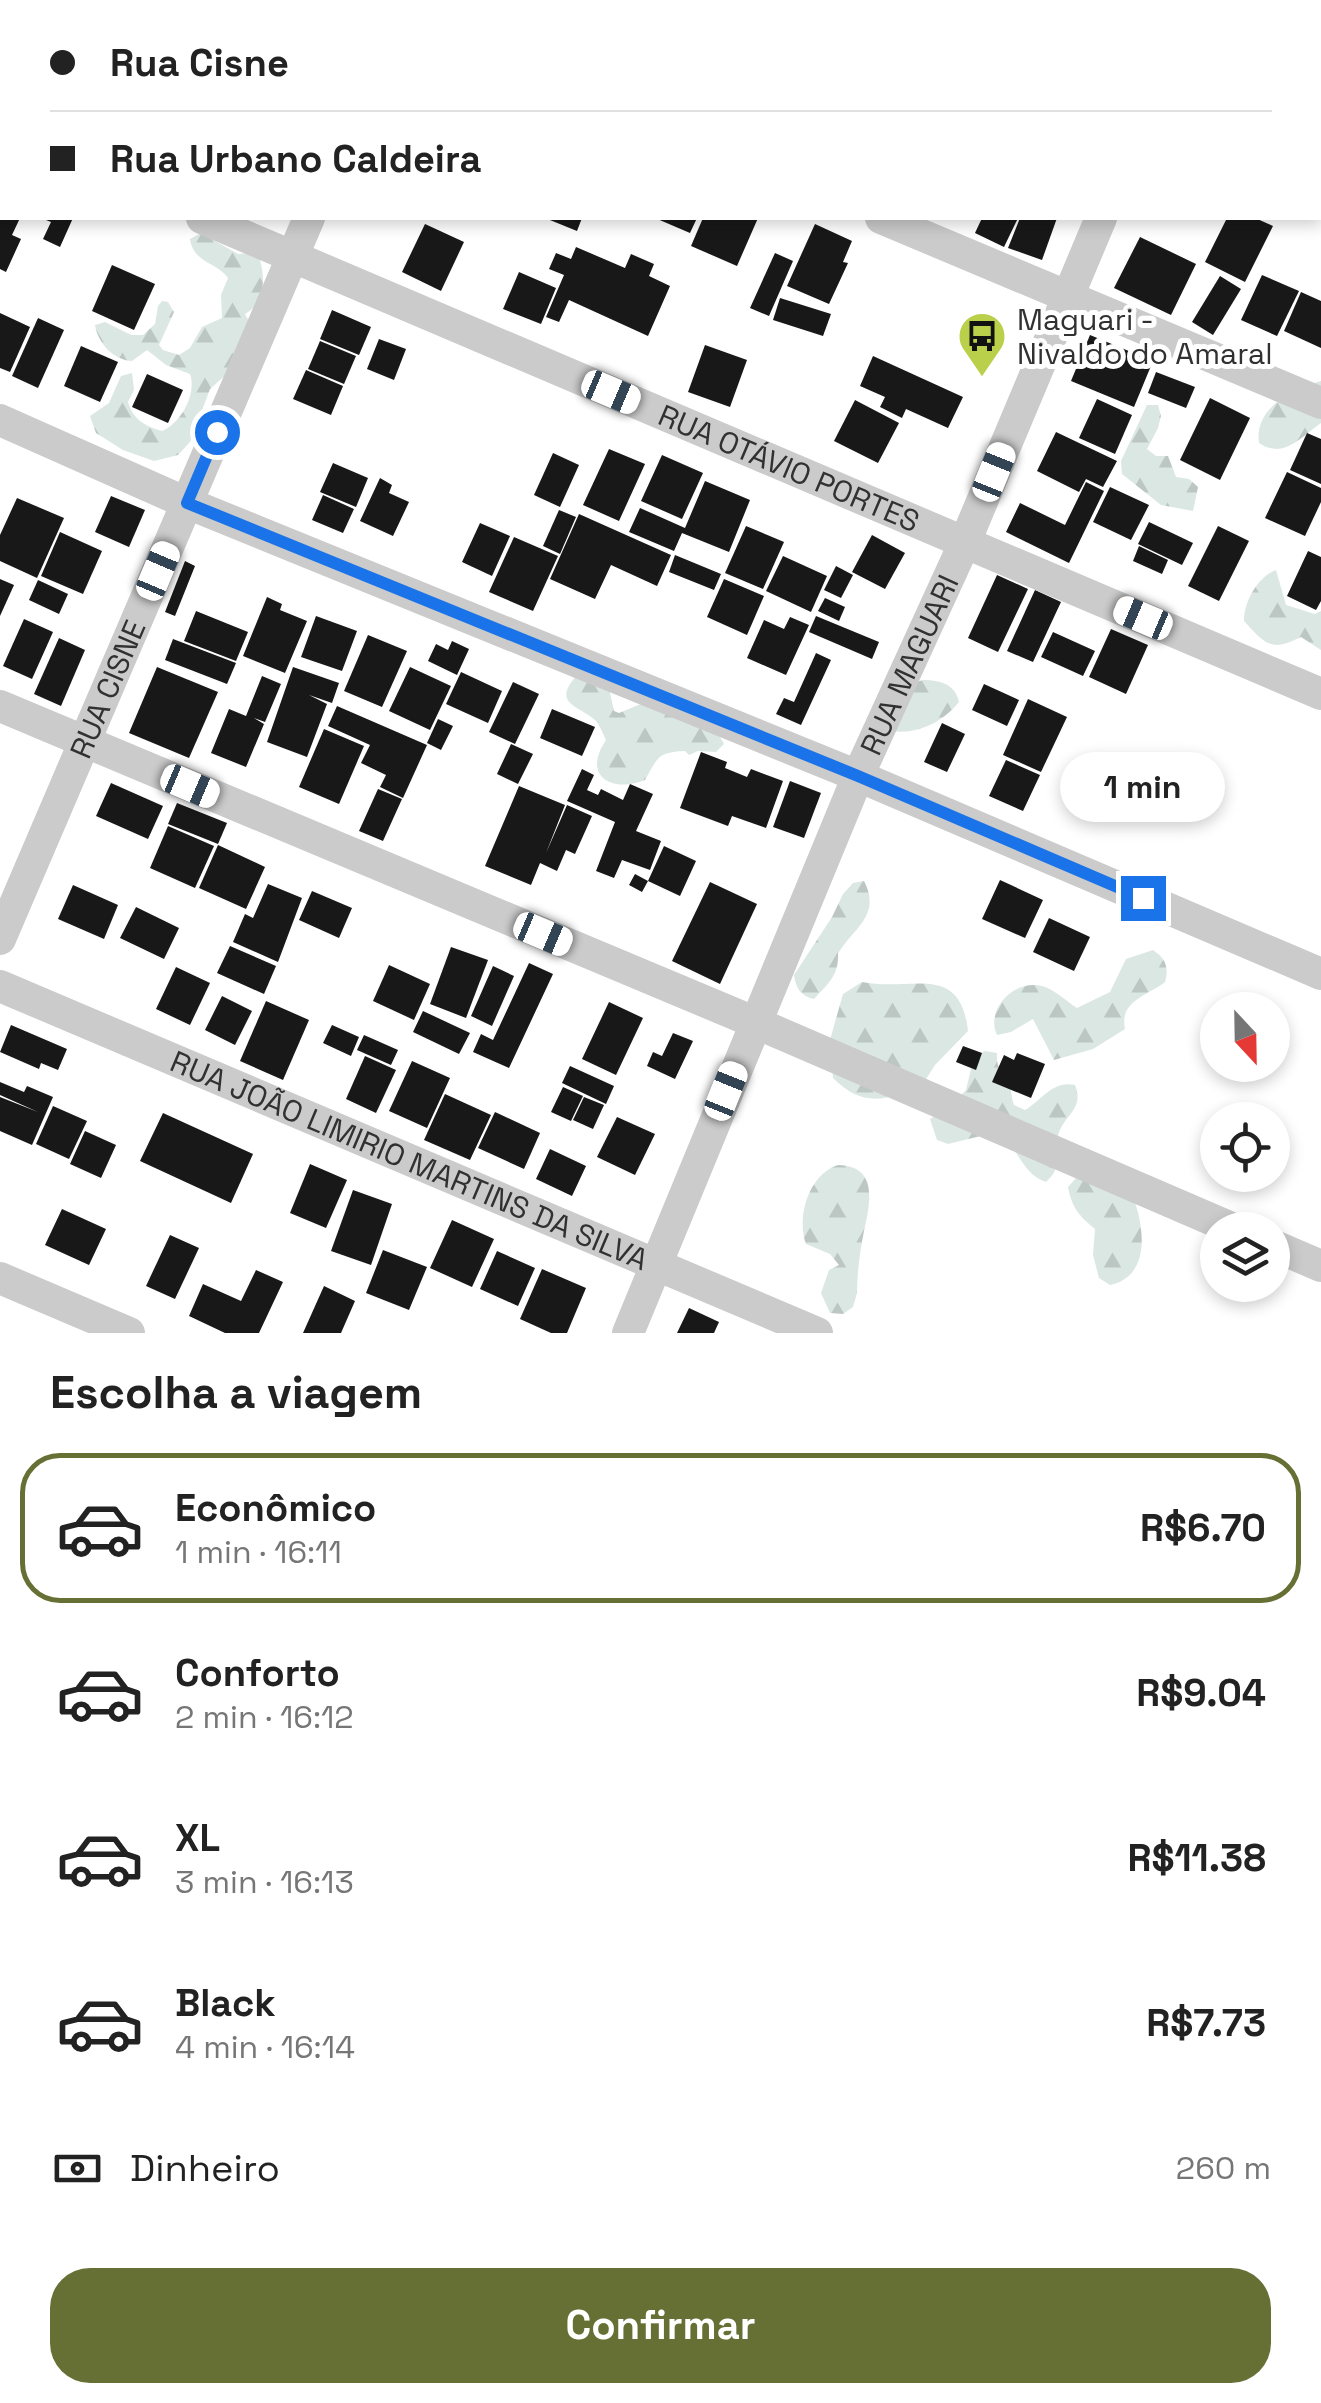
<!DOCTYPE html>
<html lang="pt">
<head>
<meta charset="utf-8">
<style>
	body { margin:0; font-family:"Space Grotesk",sans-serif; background:#f2f2f2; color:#222; height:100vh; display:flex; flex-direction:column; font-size:38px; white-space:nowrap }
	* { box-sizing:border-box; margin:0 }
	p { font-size:32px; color:#767676 }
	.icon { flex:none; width:55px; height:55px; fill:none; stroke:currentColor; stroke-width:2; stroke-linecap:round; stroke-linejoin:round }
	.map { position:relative; height:1333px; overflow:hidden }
	.drawer { display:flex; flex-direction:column; background:#fff; flex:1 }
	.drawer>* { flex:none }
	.hud { position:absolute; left:0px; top:0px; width:1322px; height:220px; box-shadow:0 5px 15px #0003; display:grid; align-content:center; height:220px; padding:0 50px; background:#fff }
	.needle { width:65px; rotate:158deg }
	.buttons { position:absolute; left:1200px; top:992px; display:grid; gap:20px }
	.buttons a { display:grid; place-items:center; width:90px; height:90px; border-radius:50%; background:#fff; box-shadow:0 5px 15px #0003; font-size:50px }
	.end { position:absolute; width:45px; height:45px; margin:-22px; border:12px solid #1a73e8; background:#fff; box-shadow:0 0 0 5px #fff }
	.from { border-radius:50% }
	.bubble { position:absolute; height:70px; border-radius:35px; background:#fff; box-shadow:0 5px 15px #0003; font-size:32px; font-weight:700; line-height:70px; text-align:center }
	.car { position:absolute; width:30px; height:60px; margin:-30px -15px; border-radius:12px; box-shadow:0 0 8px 2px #0007; background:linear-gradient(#fff 24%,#345 0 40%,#fff 0 76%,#345 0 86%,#fff 0) }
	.hud b { display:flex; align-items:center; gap:35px; height:95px; font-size:38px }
	.hud b+b { border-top:2px solid #e0e0e0 }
	.hud i { width:25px; height:25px; background:#222 }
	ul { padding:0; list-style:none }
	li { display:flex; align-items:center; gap:30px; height:150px; margin:0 20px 15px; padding:0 30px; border:5px solid transparent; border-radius:40px }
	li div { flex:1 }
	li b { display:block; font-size:38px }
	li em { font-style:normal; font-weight:700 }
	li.active { border-color:#667034 }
	li>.icon { width:90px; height:90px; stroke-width:1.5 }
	h2 { padding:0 50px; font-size:45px; line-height:120px }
	.pay { display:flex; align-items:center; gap:25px; height:110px; padding:0 50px; font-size:38px }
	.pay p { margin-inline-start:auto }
	.cta { display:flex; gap:20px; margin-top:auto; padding:20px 50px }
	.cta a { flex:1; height:115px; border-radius:40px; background:#667034; color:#fff; font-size:40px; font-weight:700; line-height:115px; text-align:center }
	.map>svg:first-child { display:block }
</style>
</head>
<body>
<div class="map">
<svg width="1321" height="1333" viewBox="0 0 1321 1333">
	<defs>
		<pattern id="forest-firs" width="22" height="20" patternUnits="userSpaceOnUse" patternTransform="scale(2.5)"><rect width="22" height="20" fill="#dbe7e3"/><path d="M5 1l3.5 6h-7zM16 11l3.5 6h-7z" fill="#bcc7c3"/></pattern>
	</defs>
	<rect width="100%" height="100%" fill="#fff"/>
	<g fill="url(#forest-firs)">
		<path d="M201,233l37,21 11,-1 10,4c7,20 6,46 -14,57l5,9 -21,49 -19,17 -20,53 -12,13 -24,6 -31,-11 -27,-17 -6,-17 19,-13 12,-27 11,-3 2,17 -6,12c5,17 16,24 34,29 19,-8 35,-37 28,-57l-24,-9 -19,-15 -15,11c-19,-1 -34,-18 -37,-36l10,-3 26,13h12l12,-11 3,-18 4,-5 6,1 6,10 -15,33 4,5 16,5 11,-7 12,-21 20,-9 -1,-23 7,-17c-12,-17 -34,-14 -38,-39z"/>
		<path d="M1321,381v42c-19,13 -37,37 -62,20 -5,-35 33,-54 62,-62z"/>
		<path d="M1147,405h11l3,11 -3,12 -11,21 9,7h12l8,21 13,2 9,8 -5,24 -32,-6 -39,-31 -1,-13z"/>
		<path d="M1276,570l10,35 29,9 6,-3v39l-20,-13c-30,15 -35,8 -57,-16 0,-20 14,-44 32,-51z"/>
		<path d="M576,676l33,12 5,23 5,2 24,-10 75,30 6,11 -8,8 -18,-1 -9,4 -4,-4c-27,1 -27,6 -40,29 -32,13 -64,-3 -39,-40 -3,-6 -7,-17 -12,-21 -18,-14 -41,-16 -18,-43z"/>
		<path d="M923,680c17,0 32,4 36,22 -16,20 -42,33 -68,29l12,-45z"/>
		<path d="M864,881c18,35 -11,47 -26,73 1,21 -10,30 -24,45 -13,-3 -18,-10 -20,-24l38,-58 11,-23 10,-11z"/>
		<path d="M1153,950c13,9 16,17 12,32 -18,14 -46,19 -40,47l-32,20 -39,11 -21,-41 -22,13 -14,3c-12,-26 17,-56 45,-49 12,3 24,15 35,22l33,-16 16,-33z"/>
		<path d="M862,982c49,10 98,-21 106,49l-33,34 -14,22c-37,13 -58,21 -88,-9l-3,-38 13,-46z"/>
		<path d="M985,1051l12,2c-1,15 4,17 11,29 4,6 3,16 6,23l11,5c18,-11 28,-30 50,-25 10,25 -12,30 -17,51 -3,19 5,31 -12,46 -25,-8 -28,-37 -49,-50l-49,12 -11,-4 -7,-21 20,-12 16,-17 8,-33z"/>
		<path d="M838,1165c41,1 32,38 26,66 -4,20 -7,42 -7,62l-4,14 -10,7 -13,-1 -9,-20 8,-23 10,-5 -9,-11 -24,-10c-10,-27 3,-70 32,-79z"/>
		<path d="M1076,1178l55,14c13,30 22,84 -21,93l-11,-7 -6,-23 2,-26c-16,-13 -23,-21 -27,-42z"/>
	</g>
	<g fill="#181818">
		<path d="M0,218h20l-8,17 9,4 -15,33 -6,-3z"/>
		<path d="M41,218h32l-13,29 -17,-8 8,-17z"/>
		<path d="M545,218h37l-5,13z"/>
		<path d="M655,218h42l-7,15z"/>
		<path d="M703,218h55l-21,48 -46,-20z"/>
		<path d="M982,218h36l-14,29 -29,-14z"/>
		<path d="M1020,218h37l-15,42 -34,-12z"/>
		<path d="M1227,218h28l18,8 -28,56 -40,-20z"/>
		<path d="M425,224l39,18 -23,49 -39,-19z"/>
		<path d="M815,224l37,17 -9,21 5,1 -19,41 -42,-18z"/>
		<path d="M1140,237l56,27 -25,51 -57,-27z"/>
		<path d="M576,247l49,21 6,-14 23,10 -5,12 21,10 -22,50 -79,-36 -10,22 -13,-5 18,-42 -15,-6 7,-16 15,6z"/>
		<path d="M775,253l18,8 -24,55 -19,-8z"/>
		<path d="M112,265l43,19 -21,46 -42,-19z"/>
		<path d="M519,272l37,16 -15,36 -38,-15z"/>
		<path d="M1262,275l37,16 -22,45 -36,-16z"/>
		<path d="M1220,276l21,13 -28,46 -21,-13z"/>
		<path d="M1301,292l20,9v47l-37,-17z"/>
		<path d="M780,298l51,16 -8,22 -50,-16z"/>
		<path d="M332,310l39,17 -12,28 -39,-16z"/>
		<path d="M0,313l30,14 -20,45 -10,-4z"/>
		<path d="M38,318l26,12 -26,58 -26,-12z"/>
		<path d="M1090,335l63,26 -19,46 -63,-26z"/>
		<path d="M379,339l27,10 -12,31 -27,-11z"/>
		<path d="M320,341l36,15 -12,28 -36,-15z"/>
		<path d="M705,345l42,15 -17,47 -42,-15z"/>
		<path d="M81,346l37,16 -18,40 -36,-16z"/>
		<path d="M873,356l90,41 -15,31 -42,-19 -4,9 -22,-11 5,-10 -25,-11z"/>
		<path d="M306,370l37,16 -12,29 -38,-16z"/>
		<path d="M1156,372l39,15 -9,21 -38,-15z"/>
		<path d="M147,374l36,16 -15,33 -36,-16z"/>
		<path d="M1210,398l40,20 -30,62 -40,-20z"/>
		<path d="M1097,399l35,16 -17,39 -36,-16z"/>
		<path d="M855,400l44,23 -21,40 -44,-22z"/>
		<path d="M1056,432l61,29 -14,26 -17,-8 -7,13 -42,-21z"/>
		<path d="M1307,433l14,6v45l-31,-14z"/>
		<path d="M609,449l36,15 -26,57 -36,-16z"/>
		<path d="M553,453l26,12 -19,42 -26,-12z"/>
		<path d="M662,455l41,18 -21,46 -41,-18z"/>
		<path d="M333,463l35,15 -12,29 -36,-15z"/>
		<path d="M1287,472l34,16v14l-16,34 -40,-18z"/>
		<path d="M380,478l12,7 -3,8 20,9 -16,34 -33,-15z"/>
		<path d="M705,481l45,19 -21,52 -47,-19 -8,18 -45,-19 11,-24 45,20z"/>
		<path d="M1086,482l18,9 -35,72 -63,-31 14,-29 45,22z"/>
		<path d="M1110,487l39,18 -18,35 -38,-18z"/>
		<path d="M323,495l31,14 -11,24 -31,-13z"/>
		<path d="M111,496l34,14 -16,37 -34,-15z"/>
		<path d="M17,498l47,20 -27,60 -37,-17v-26z"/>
		<path d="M559,510l17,7 -16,37 -17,-8z"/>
		<path d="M579,514l92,41 -14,31 -46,-21 -16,34 -45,-20z"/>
		<path d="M1149,522l44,21 -11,22 -44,-21z"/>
		<path d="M480,523l30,13 -18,40 -30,-14z"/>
		<path d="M746,526l38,16 -21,47 -38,-16z"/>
		<path d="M1218,526l31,15 -30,60 -31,-15z"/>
		<path d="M60,532l42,19 -19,43 -42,-18z"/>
		<path d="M872,535l33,18 -20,36 -33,-17z"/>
		<path d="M514,537l44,19 -25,55 -44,-19z"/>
		<path d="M1139,546l29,14 -6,14 -29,-13z"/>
		<path d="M1308,551l13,6v44l-5,9 -29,-14z"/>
		<path d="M675,555l46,19 -7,16 -45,-18z"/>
		<path d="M783,556l44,20 -16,36 -45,-21z"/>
		<path d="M185,561l10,5 -20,50 -10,-4z"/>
		<path d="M836,566l17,9 -12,23 -17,-8z"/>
		<path d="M997,575l31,14 -30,63 -30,-14z"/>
		<path d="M0,579l14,6 -14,31z"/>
		<path d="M724,579l40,17 -17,39 -40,-18z"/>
		<path d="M38,580l30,14 -9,20 -30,-14z"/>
		<path d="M1035,590l26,12 -28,60 -26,-11z"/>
		<path d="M267,597l15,7 -2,6 27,11 -22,52 -42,-17z"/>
		<path d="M825,598l20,9 -6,14 -21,-10z"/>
		<path d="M196,611l52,21 -12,29 -52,-20z"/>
		<path d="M316,616l41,15 -15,40 -41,-14z"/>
		<path d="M816,616l63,26 -7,17 -63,-27z"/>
		<path d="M790,617l19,8 -23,50 -39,-17 17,-38 20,9z"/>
		<path d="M24,619l29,13 -21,47 -29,-13z"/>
		<path d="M1111,629l37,16 -22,49 -37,-17z"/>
		<path d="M1053,632l42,19 -12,25 -42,-19z"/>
		<path d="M368,635l39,16 -25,56 -38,-16z"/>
		<path d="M59,638l26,12 -24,56 -27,-12z"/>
		<path d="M173,639l63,24 -9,21 -62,-24z"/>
		<path d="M452,641l17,8 -12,26 -29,-14 8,-17 12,6z"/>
		<path d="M816,653l15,7 -30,65 -25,-11 8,-16 10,4z"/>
		<path d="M157,667l61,25 -29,66 -60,-25z"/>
		<path d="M293,667l46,16 -7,20 -23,-8 18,9 -20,53 -40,-15z"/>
		<path d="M410,667l41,19 -21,44 -41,-19z"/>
		<path d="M461,672l41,19 -14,32 -42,-19z"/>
		<path d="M262,676l19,8 -16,38 -11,-4 10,6 -18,43 -35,-14 18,-44 17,7z"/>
		<path d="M513,682l26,12 -24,50 -26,-12z"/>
		<path d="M984,684l35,16 -12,26 -35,-16z"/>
		<path d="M1028,699l39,18 -26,55 -38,-17z"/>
		<path d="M337,706l90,39 -24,53 -23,-11 6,-12 -25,-12 9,-18 -42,-19z"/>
		<path d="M552,709l43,18 -13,29 -42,-18z"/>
		<path d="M438,719l15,7 -12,24 -14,-7z"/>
		<path d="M942,723l23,11 -18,38 -23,-10z"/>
		<path d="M324,729l40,17 -25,58 -40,-17z"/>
		<path d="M511,744l22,10 -15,30 -21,-10z"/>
		<path d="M701,752l26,10 -2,6 22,9 4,-8 32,12 -17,47 -34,-12 -4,10 -48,-18z"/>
		<path d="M1006,760l34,15 -17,36 -34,-15z"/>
		<path d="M582,769l12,6 -7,15 11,5 3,-6 22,11 7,-16 23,10 -17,37 25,10 -11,29 -28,-10 -8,18 -18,-7 19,-49 -48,-21z"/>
		<path d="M790,781l31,12 -17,45 -31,-11z"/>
		<path d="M111,783l52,23 -15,33 -52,-23z"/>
		<path d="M519,786l46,19 -19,48 21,-48 25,11 -17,38 -9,-4 -9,21 -17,-8 -9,22 -46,-19z"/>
		<path d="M378,789l24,10 -19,42 -24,-10z"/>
		<path d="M177,803l50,20 -9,21 -50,-20z"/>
		<path d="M168,826l46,20 -19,42 -45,-20z"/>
		<path d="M218,845l47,22 -19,42 -47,-21z"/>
		<path d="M664,846l32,15 -16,35 -32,-15 -6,11 -13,-7 6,-11 13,7z"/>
		<path d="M1000,880l43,20 -18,38 -43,-19z"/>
		<path d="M710,882l47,22 -37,80 -48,-23z"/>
		<path d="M268,884l34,14 -24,64 -45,-20 12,-28 8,4z"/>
		<path d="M73,885l45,20 -14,34 -46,-20z"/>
		<path d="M312,891l40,17 -13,30 -40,-18z"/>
		<path d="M136,907l43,21 -15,31 -44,-21z"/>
		<path d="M1049,918l41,19 -16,34 -41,-19z"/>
		<path d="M230,946l46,20 -12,28 -47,-21z"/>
		<path d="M451,947l37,13 -22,58 -36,-14z"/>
		<path d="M529,963l24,11 -44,94 -36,-16 8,-18 12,6z"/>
		<path d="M389,965l41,19 -16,36 -41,-19z"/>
		<path d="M493,966l21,10 -22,50 -21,-10z"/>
		<path d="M176,967l34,16 -20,42 -34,-16z"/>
		<path d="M222,996l30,15 -17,34 -30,-15z"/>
		<path d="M266,1001l43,19 -26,60 -43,-19z"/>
		<path d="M609,1002l34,16 -27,57 -34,-16z"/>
		<path d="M423,1011l47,22 -11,21 -46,-22z"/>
		<path d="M11,1025l56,24 -9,21 -17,-7 -2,6 -39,-17z"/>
		<path d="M332,1025l27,12 -8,19 -28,-13z"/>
		<path d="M673,1033l20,8 -18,38 -28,-13 6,-14 9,4z"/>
		<path d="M364,1035l34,15 -7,15 -34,-15z"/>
		<path d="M963,1046l19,7 -6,17 -20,-8z"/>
		<path d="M1017,1053l28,11 -14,34 -39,-16 12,-27 10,5z"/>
		<path d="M365,1056l31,14 -20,43 -30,-14z"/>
		<path d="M412,1061l38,17 -23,50 -38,-17z"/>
		<path d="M570,1066l44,20 -8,18 -44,-21z"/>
		<path d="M0,1082l24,10 3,-6 26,11 -21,48 -32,-14v-34l38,15 -38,-17z"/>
		<path d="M563,1087l20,9 -12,25 -20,-9z"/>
		<path d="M445,1094l46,21 -21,45 -46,-20z"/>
		<path d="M584,1097l20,8 -11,24 -20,-9z"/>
		<path d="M53,1106l34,15 -18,38 -33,-15z"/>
		<path d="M495,1112l45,21 -16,36 -46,-21z"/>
		<path d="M163,1113l90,41 -22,49 -91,-42z"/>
		<path d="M617,1117l38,17 -20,41 -38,-18z"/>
		<path d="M85,1131l31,14 -15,33 -31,-14z"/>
		<path d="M550,1149l36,17 -14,30 -36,-17z"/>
		<path d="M310,1164l37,16 -21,48 -36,-15z"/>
		<path d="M353,1190l39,14 -21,61 -40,-14z"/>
		<path d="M62,1209l44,20 -17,36 -44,-20z"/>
		<path d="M452,1220l42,19 -22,48 -42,-19z"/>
		<path d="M170,1235l29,13 -24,51 -29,-13z"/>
		<path d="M383,1250l44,17 -18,43 -43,-17z"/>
		<path d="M497,1251l38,17 -17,38 -38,-17z"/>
		<path d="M542,1269l44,19 -19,45h-16l-31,-14z"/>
		<path d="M256,1270l27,12 -24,51h-34l-36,-17 14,-32 38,17z"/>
		<path d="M324,1286l31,15 -14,32h-38z"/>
		<path d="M689,1308l30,14 -5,11h-37z"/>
	</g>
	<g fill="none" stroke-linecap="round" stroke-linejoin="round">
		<g stroke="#cbcbcb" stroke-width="32">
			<path d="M367,0l6,2"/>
			<path d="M1027,0l6,2"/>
			<path d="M401,2l1,-2"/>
			<path d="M1195,2l1,-2"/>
			<path d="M1320,125l1,1"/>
			<path d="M0,131l2,1"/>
			<path id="s1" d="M202,218l1119,476"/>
			<path d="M881,218l440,185"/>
			<path d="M0,420l187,83 671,273 463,198"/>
			<path d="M0,706l754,316 482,208"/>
			<path id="s2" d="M0,939l309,-721"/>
			<path id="s3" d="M0,986l817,347"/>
			<path d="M1272,1245l49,21"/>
			<path d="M0,1278l129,55"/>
			<path id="s4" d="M628,1333l230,-557 107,-234 136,-324"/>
		</g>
	</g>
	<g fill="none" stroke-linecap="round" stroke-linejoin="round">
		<path stroke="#1a73e8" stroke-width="12" d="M217,432l-30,71 671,273 285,122"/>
	</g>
	<defs>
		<g id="bus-pin" transform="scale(2.5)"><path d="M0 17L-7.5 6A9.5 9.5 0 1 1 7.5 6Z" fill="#bad04a" stroke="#fff"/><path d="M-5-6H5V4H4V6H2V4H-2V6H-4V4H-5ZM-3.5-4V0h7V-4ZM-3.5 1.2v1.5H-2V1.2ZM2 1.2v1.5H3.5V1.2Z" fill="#111"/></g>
	</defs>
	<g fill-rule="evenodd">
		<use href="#bus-pin" x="982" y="336"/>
	</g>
	<g text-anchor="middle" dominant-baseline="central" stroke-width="10" stroke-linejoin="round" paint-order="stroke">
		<g font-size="30" fill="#313131" stroke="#fff" text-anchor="start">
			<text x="1017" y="319">Maguari -<tspan x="1017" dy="34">Nivaldo do Amaral</tspan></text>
		</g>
		<g font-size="30" fill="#313131" stroke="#fff">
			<text stroke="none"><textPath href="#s1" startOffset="638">RUA OTÁVIO PORTES</textPath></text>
			<text stroke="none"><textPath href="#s4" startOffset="725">RUA MAGUARI</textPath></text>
			<text stroke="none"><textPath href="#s2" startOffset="272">RUA CISNE</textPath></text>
			<text stroke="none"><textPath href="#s3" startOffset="445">RUA JOÃO LIMIRIO MARTINS DA SILVA</textPath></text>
		</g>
	</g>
</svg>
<div class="buttons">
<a><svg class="needle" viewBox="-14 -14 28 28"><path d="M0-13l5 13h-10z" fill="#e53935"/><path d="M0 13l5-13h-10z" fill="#767676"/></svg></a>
<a><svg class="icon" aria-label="locate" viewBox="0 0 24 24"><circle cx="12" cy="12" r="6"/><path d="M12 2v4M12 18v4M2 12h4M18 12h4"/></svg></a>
<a><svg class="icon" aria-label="layers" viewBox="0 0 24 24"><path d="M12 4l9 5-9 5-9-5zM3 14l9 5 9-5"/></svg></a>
</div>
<i class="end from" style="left:217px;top:432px"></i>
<i class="end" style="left:1143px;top:898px"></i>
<div class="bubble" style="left:1060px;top:752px;width:165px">1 min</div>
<i class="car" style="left:611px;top:392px;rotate:113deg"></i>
<i class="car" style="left:994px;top:472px;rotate:22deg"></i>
<i class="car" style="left:158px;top:571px;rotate:23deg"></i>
<i class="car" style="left:1143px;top:618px;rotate:293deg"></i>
<i class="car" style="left:190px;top:786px;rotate:113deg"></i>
<i class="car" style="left:543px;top:934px;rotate:113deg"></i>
<i class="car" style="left:726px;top:1091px;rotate:22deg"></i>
<div class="hud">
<b><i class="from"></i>Rua Cisne</b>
<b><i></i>Rua Urbano Caldeira</b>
</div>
</div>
<section class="drawer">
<h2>Escolha a viagem</h2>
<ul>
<li class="active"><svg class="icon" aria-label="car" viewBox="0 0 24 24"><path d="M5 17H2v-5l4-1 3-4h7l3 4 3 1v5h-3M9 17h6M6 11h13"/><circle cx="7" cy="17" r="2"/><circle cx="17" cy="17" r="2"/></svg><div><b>Econômico</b><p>1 min · 16:11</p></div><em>R$6.70</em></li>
<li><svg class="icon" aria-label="car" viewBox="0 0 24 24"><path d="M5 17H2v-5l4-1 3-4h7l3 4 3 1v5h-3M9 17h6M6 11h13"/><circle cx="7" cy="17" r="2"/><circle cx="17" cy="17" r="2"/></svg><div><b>Conforto</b><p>2 min · 16:12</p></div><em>R$9.04</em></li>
<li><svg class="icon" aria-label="car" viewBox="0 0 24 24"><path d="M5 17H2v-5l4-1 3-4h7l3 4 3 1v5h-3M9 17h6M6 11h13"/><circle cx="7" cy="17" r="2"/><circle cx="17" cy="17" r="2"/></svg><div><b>XL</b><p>3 min · 16:13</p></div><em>R$11.38</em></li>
<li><svg class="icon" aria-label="car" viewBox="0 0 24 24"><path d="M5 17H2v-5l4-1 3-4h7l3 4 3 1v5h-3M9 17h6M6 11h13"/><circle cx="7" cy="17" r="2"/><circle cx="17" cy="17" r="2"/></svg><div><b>Black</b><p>4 min · 16:14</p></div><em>R$7.73</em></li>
</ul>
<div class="pay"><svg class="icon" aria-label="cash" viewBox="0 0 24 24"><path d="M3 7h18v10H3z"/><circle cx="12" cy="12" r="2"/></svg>Dinheiro<p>260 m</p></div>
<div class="cta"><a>Confirmar</a></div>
</section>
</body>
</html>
